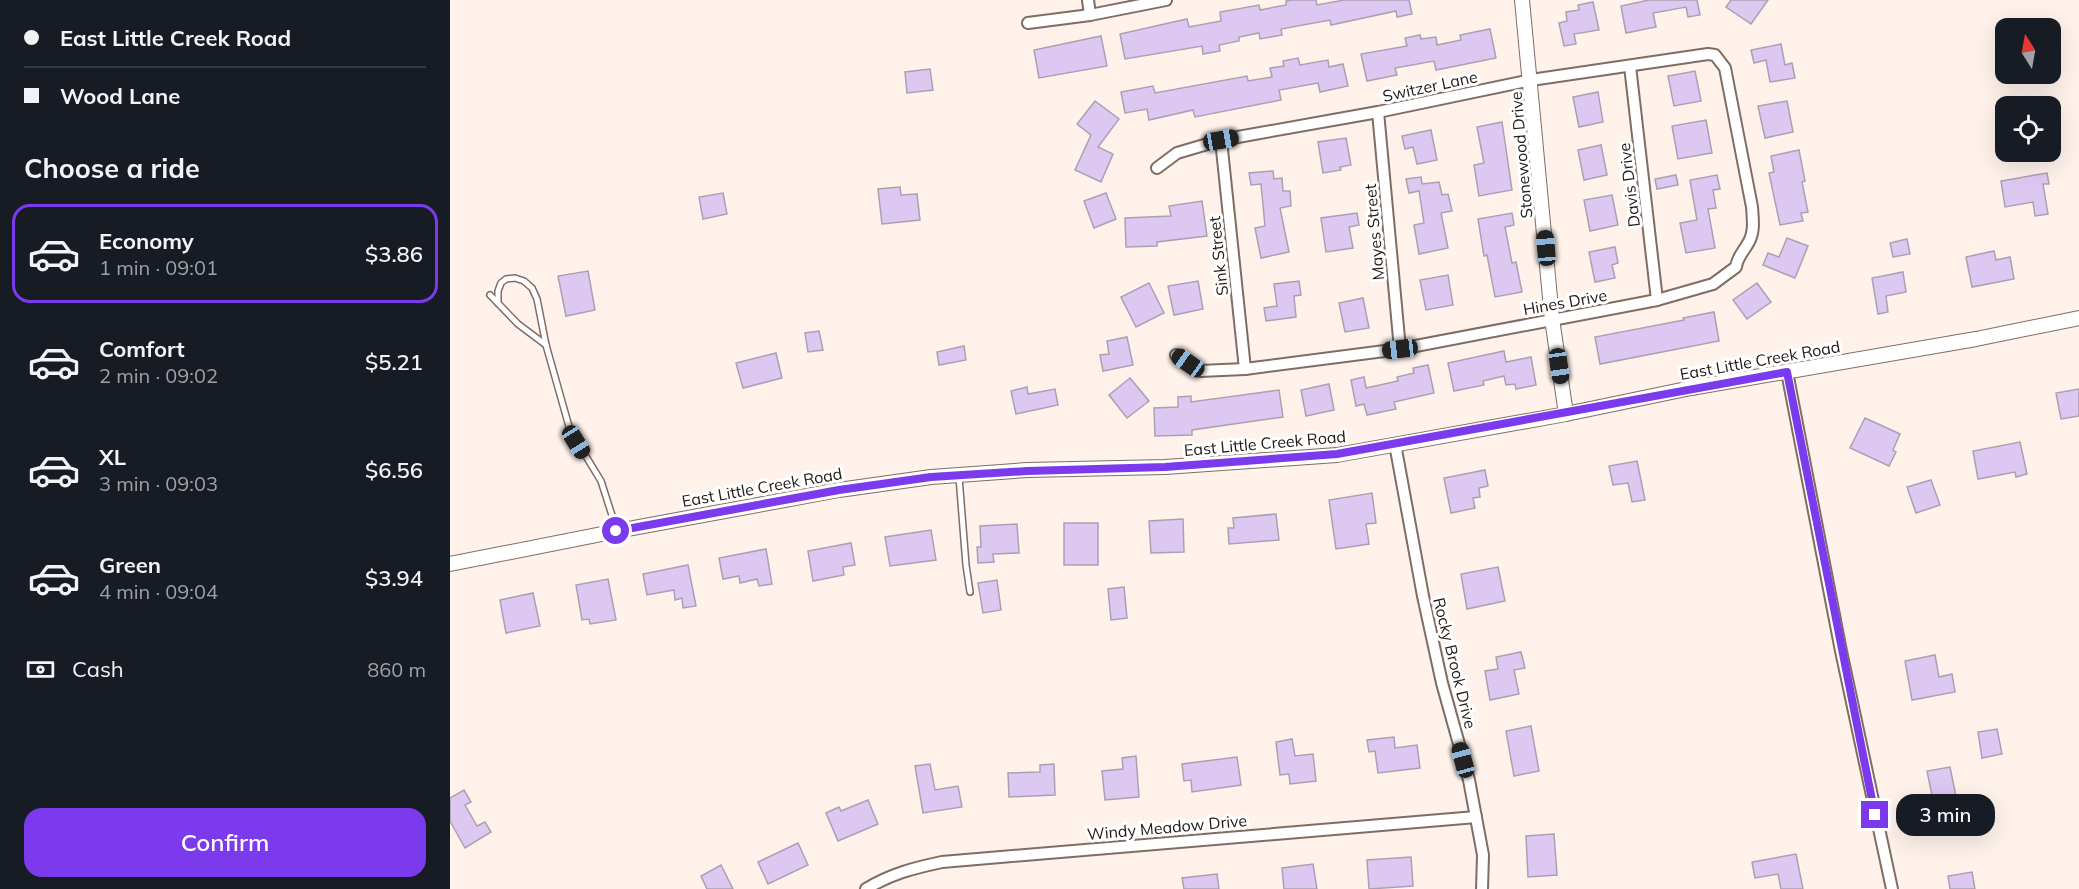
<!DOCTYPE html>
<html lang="en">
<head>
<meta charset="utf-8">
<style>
	body { margin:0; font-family:Mulish,sans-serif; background:#242831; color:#f1f3f6; height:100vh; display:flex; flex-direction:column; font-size:22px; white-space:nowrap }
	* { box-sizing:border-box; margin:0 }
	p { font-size:20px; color:#9ea1a6 }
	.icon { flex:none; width:33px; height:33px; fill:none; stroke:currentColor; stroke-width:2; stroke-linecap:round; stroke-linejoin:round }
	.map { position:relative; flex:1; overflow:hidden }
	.side { display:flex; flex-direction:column; background:#171b24; width:450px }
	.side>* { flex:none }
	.top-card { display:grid; align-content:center; height:132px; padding:0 24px; background:#171b24 }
	.needle { width:39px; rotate:349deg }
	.tools { position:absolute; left:1545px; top:18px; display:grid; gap:12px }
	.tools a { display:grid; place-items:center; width:66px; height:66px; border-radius:12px; background:#171b24; box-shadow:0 6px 24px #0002; font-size:30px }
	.end { position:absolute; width:27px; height:27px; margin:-14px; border:8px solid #7c3aed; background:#fff; box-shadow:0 0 0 3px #fff }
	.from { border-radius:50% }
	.bubble { position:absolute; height:42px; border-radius:18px; background:#171b24; box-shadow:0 6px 24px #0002; font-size:20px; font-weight:600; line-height:42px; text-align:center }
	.car { position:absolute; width:18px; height:36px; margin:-18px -9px; border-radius:8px; box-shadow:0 0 4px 2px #0007; background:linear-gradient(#222 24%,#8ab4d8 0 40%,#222 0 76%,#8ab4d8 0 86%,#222 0) }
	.top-card b { display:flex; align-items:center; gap:21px; height:57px; font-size:22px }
	.top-card b+b { border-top:2px solid #363941 }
	.top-card i { width:15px; height:15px; background:#f1f3f6 }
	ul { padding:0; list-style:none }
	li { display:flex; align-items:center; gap:18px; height:99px; margin:0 12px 9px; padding:0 12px; border:3px solid transparent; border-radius:18px }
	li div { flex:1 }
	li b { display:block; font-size:22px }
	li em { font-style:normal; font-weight:600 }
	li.on { border-color:#7c3aed }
	li>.icon { width:54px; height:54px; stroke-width:1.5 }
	h2 { padding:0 24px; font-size:27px; line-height:72px }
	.pay { display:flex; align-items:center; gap:15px; height:66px; padding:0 24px; font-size:22px }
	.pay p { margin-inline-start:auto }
	.action { display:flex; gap:12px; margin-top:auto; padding:12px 24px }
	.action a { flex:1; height:69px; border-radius:18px; background:#7c3aed; color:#fff; font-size:24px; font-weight:600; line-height:69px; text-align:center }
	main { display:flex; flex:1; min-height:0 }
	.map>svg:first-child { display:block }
</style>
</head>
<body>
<main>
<section class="side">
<div class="top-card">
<b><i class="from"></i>East Little Creek Road</b>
<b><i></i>Wood Lane</b>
</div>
<h2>Choose a ride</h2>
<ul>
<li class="on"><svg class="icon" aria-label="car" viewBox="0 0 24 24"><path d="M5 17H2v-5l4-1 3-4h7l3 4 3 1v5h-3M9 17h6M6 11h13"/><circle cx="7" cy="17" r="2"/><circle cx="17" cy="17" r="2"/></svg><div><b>Economy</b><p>1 min · 09:01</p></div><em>$3.86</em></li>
<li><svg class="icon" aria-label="car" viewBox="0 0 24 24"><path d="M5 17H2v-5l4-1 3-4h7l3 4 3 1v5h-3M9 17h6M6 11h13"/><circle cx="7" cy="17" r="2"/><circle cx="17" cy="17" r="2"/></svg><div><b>Comfort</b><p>2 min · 09:02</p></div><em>$5.21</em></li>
<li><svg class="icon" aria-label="car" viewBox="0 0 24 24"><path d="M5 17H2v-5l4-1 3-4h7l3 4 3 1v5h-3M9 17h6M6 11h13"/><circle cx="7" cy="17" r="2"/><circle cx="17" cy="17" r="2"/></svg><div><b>XL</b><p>3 min · 09:03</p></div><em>$6.56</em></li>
<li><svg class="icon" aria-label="car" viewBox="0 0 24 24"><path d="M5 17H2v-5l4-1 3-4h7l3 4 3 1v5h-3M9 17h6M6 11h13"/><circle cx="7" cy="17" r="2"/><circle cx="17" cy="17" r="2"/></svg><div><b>Green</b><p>4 min · 09:04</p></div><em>$3.94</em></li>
</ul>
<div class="pay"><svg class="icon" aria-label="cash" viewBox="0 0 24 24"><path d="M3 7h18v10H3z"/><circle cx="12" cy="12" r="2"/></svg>Cash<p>860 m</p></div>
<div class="action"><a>Confirm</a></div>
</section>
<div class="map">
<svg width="1629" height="889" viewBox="0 0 1629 889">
	<rect width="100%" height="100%" fill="#fef2eb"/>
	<g fill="#ddc8f2" stroke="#a9a1b2" stroke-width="1.5">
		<path d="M842,0h24l1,5 27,-5h65l3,14 -15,3 -1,-6 -65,14 -1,-5 -49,9 1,6 -22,4 -1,-6 -20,4v4l-20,4 1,6 -17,3 -1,-8 -77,13 -5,-25 67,-15 2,8 32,-6 -1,-9 39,-7 1,5 26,-5v-4z"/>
		<path d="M1199,0h48l3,15 -12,2 -2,-10 -33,6 3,14 -30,6 -5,-27z"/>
		<path d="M1281,0h37l-17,24 -25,-17z"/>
		<path d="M1143,2l6,28 -25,4 2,10 -12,2 -5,-23 8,-2 -1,-9 13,-2 -1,-5z"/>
		<path d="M1040,29l6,29 -60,12 -2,-9 -39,7 2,7 -30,6 -6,-27 46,-8 -2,-8 15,-3 1,4 15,-2 1,8 24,-5 -1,-5z"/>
		<path d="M651,36l6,30 -68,12 -5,-28z"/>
		<path d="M1331,44l4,21 7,-2 3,15 -25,4 -4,-22 -12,3 -3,-13z"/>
		<path d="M848,58l2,7 28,-5 1,7 14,-3 5,22 -28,6 -2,-9 -39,7 2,10 -86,17 -2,-7 -44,10 -2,-11 -22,4 -4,-21 32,-6 2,7 92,-17 1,5 24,-4 -2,-9 14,-2 -1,-5z"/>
		<path d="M480,69l3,21 -26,3 -2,-21z"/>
		<path d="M1245,71l6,30 -27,5 -6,-30z"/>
		<path d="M1148,92l5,30 -24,5 -6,-30z"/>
		<path d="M645,101l24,18 -21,28 15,7 -12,28 -26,-12 16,-35 -14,-11z"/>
		<path d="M1337,101l6,31 -28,6 -7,-32z"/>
		<path d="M1256,120l6,33 -34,6 -6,-33z"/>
		<path d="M1052,122l10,68 -33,6 -5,-31 10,-2 -7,-36z"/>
		<path d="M981,130l6,30 -20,4 -4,-17 -8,2 -3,-13z"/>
		<path d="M896,138l5,27 -11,2 1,3 -18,3 -5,-31z"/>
		<path d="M1151,145l6,30 -23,5 -6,-30z"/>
		<path d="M1349,150l6,31 -3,1 6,30 -7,1 2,8 -23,4 -11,-52 5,-1 -3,-16z"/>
		<path d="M823,171l1,8 8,-1 1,13h7l1,15 -11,2 9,44 -28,6 -6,-30 10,-2 -4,-42 -10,1 -2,-12z"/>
		<path d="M1597,173l2,11h-6l5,30 -13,2 -2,-14 -28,5 -4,-26z"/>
		<path d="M1226,175l2,10 -21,4 -2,-10z"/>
		<path d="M1267,175l3,14 -7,1 3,18 -8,1 7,39 -29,5 -6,-30 17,-3 -7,-40z"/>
		<path d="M971,177l1,7 17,-2 3,13 6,-1 4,17 -11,2 7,35 -29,6 -5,-29 10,-2 -5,-32 -10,2 -3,-14z"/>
		<path d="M450,187l1,8 16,-1 3,26 -38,4 -4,-35z"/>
		<path d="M273,193l4,21 -24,5 -4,-22z"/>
		<path d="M656,193l10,26 -22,9 -10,-27z"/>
		<path d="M1162,195l6,30 -28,6 -6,-31z"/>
		<path d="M752,201l5,35 -50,6v4l-31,1 -1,-29 46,-2 -2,-10z"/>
		<path d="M907,213l2,12 -10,2 4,21 -27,4 -5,-34z"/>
		<path d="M1062,213l2,12 -9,2 7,36 4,-1 6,30 -27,5 -8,-42 -3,1 -6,-37z"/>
		<path d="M1337,238l21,8 -13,32 -32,-13 5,-12 11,4z"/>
		<path d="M1457,239l3,15 -17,3 -3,-14z"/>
		<path d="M1165,247l3,16 -6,2 3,13 -20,4 -6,-30z"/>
		<path d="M1544,251l2,9 14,-3 4,22 -42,8 -6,-30z"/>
		<path d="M138,271l7,39 -29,6 -8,-40z"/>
		<path d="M1453,272l3,20 -20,4 2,16 -10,2 -6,-36z"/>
		<path d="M998,275l5,30 -27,5 -6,-30z"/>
		<path d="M748,281l5,28 -29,6 -6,-29z"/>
		<path d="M849,281l2,14 -7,1 2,21 -30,4 -2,-13 13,-2 -3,-22z"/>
		<path d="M699,283l15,30 -28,14 -15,-30z"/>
		<path d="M1307,283l14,19 -24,17 -14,-19z"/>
		<path d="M913,298l6,30 -24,4 -6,-29z"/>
		<path d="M1264,312l5,29 -119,23 -5,-27 89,-17 -1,-2z"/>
		<path d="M369,331l4,19 -15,2 -3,-19z"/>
		<path d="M677,337l6,28 -30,6 -3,-16 9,-1 -2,-13z"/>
		<path d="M514,346l2,14 -27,5 -2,-13z"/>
		<path d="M1054,351l2,11 25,-5 5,28 -20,4 -1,-5 -9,1 -2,-9 -21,5 1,4 -30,6 -6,-28z"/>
		<path d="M326,353l6,25 -39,10 -7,-25z"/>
		<path d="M978,365l6,28 -40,9 2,7 -29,6 -3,-11 -8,2 -5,-26 13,-3 2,11 32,-7 -1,-4 17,-4 -1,-5z"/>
		<path d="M680,378l19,23 -22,17 -18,-23z"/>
		<path d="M879,384l5,26 -28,6 -5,-26z"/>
		<path d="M577,387l1,7 27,-5 3,16 -42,9 -5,-23z"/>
		<path d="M1629,389v27l-18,3 -5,-26z"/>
		<path d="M829,390l4,27 -91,13v5l-37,1 -1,-28 24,-1v-10l13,-1v6z"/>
		<path d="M1415,418l35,16 -7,16 3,2 -7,14 -39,-18z"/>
		<path d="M1570,442l7,32 -11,3 -1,-5 -37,7 -5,-28z"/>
		<path d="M1187,461l8,39 -13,2 -4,-19 -15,2 -4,-19z"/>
		<path d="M1035,470l3,16 -9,2 1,9 -7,1 2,10 -24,5 -7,-35z"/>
		<path d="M1481,480l9,25 -24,8 -9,-26z"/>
		<path d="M922,493l4,30 -10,1 3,20 -33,5 -7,-49z"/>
		<path d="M826,514l3,26 -50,4 -1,-16h6l-1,-10z"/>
		<path d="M733,519l1,33 -33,1 -2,-32z"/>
		<rect x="614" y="523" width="34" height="42"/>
		<path d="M567,524l2,29 -26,1 1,8 -16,1 -1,-16h4l-1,-21z"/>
		<path d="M481,530l5,30 -46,6 -5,-29z"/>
		<path d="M401,543l4,22 -12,2 1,8 -31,6 -5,-30z"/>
		<path d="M316,549l6,35 -13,2 -2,-7 -17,4 -1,-7 -16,3 -4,-21z"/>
		<path d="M238,565l8,41 -13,2 -1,-10 -7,2 -1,-10 -27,5 -4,-21z"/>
		<path d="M1048,567l7,34 -38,8 -6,-35z"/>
		<path d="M158,579l8,41 -26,4 -1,-5 -7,1 -6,-35z"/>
		<path d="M547,580l4,30 -18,3 -5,-30z"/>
		<path d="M674,587l3,31 -16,2 -3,-31z"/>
		<path d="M83,593l7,33 -34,7 -6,-33z"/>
		<path d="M1071,652l4,16 -11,2 5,24 -29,6 -5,-29 13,-2 -2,-12z"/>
		<path d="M1485,655l4,22 13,-3 3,18 -43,8 -7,-39z"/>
		<path d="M1081,726l8,45 -25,5 -8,-45z"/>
		<path d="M1547,729l5,25 -20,4 -4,-26z"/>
		<path d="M944,737l1,11 22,-3 3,23 -42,5 -3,-22 -6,1 -2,-12z"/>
		<path d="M842,739l3,17 18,-2 3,27 -26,3 -1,-10 -9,1 -4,-33z"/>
		<path d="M686,756l3,41 -34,3 -3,-29 21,-2 -1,-11z"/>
		<path d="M787,757l4,28 -49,7 -1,-12 -7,1 -2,-17z"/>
		<path d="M480,764l5,26 23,-4 4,21 -39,6 -8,-47z"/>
		<path d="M604,764l1,31 -46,2 -1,-24 32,-1v-7z"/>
		<path d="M1500,767l9,44 -23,4 -9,-44z"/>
		<path d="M14,790l7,12 -6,3 12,21 8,-4 6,10 -26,16 -15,-27v-23z"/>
		<path d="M418,800l10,24 -40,17 -12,-28 13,-6 2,4z"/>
		<path d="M1104,834l3,41 -29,2 -2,-41z"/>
		<path d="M348,843l10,22 -40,19 -10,-22z"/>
		<path d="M1346,854l7,35h-22l-3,-15 -23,4 -3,-16z"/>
		<path d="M961,857l2,29 -44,3 -2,-29z"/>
		<path d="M863,864l4,25h-33l-2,-21z"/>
		<path d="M271,865l12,24h-26l-6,-13z"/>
		<path d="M1522,872l3,17h-25l-2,-13z"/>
		<path d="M767,874l2,15h-35l-2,-11z"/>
	</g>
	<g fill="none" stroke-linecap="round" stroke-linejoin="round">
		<g stroke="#7f6d64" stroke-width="8">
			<g id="service">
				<path d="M40,295l28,29 28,21"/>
				<path d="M48,303v-12l3,-8 5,-4 9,-1 9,3 8,7 5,11 9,46 24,85 31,51 16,50"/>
				<path d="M509,477l7,88 4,27"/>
			</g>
		</g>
		<g stroke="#7f6d64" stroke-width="14">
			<g id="minor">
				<path d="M638,0l2,15"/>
				<path d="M578,23l62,-8 76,-15"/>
				<path d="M1180,66l27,234"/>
				<path d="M928,112l22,237"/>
				<path d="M771,140l24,229"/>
				<path d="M707,168l20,-15 44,-13 157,-28 153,-32 177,-26 7,1 10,13 27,139c1,14 3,26 -5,38 -4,7 -10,13 -11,22l-23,17 -56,16 -257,49 -155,20 -45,2 -24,-16"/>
				<path d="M1337,372l54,279 51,238"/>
				<path d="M945,444l28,152 19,87 27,97 14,75 -1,34"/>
				<path d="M416,889c24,-15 48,-21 76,-27l534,-45"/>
			</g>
		</g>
		<g stroke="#7f6d64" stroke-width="16">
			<g id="tertiary">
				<path d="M1072,0l30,319 14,95"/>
				<path d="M0,564l167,-33 222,-41 92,-13 96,-7 138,-3 172,-12 229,-41 125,-26 285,-49 103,-21"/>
			</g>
		</g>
		<use href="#service" stroke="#fff" stroke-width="5"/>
		<use href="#minor" stroke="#fff" stroke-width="10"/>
		<use href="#tertiary" stroke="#fff" stroke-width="14"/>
	</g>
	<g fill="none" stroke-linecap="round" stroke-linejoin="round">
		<path stroke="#7c3aed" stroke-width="8" d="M166,531l223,-41 92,-13 96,-6 138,-4 172,-13 450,-82 88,443"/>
	</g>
	<g text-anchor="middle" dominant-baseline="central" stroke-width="6" stroke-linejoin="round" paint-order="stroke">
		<g font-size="16" fill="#201915" stroke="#fff">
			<text transform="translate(980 86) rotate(-12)">Switzer Lane</text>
			<text transform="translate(1071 155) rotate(-95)">Stonewood Drive</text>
			<text transform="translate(1179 185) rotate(-97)">Davis Drive</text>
			<text transform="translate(924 232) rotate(-95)">Mayes Street</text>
			<text transform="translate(768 256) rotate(-96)">Sink Street</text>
			<text transform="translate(1115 302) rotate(-10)">Hines Drive</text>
			<text transform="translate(1310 360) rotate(-10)">East Little Creek Road</text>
			<text transform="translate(815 443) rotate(-5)">East Little Creek Road</text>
			<text transform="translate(312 487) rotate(-10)">East Little Creek Road</text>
			<text transform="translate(1005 663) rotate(76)">Rocky Brook Drive</text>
			<text transform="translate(717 827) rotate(-5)">Windy Meadow Drive</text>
		</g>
	</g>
</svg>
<div class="tools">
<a><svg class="needle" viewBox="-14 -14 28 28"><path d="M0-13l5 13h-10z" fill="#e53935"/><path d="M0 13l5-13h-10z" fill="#9ea1a6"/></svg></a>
<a><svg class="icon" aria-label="locate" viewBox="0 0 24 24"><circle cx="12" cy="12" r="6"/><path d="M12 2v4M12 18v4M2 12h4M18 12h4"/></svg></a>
</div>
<i class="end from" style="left:166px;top:531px"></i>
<i class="end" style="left:1425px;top:815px"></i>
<div class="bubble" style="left:1446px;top:794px;width:99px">3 min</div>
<i class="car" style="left:771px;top:140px;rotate:80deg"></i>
<i class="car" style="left:1096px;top:248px;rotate:355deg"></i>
<i class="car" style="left:950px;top:349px;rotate:263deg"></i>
<i class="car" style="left:738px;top:363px;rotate:305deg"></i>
<i class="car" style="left:1109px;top:366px;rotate:172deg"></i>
<i class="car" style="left:126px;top:442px;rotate:148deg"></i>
<i class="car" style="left:1013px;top:760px;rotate:345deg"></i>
</div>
</main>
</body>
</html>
